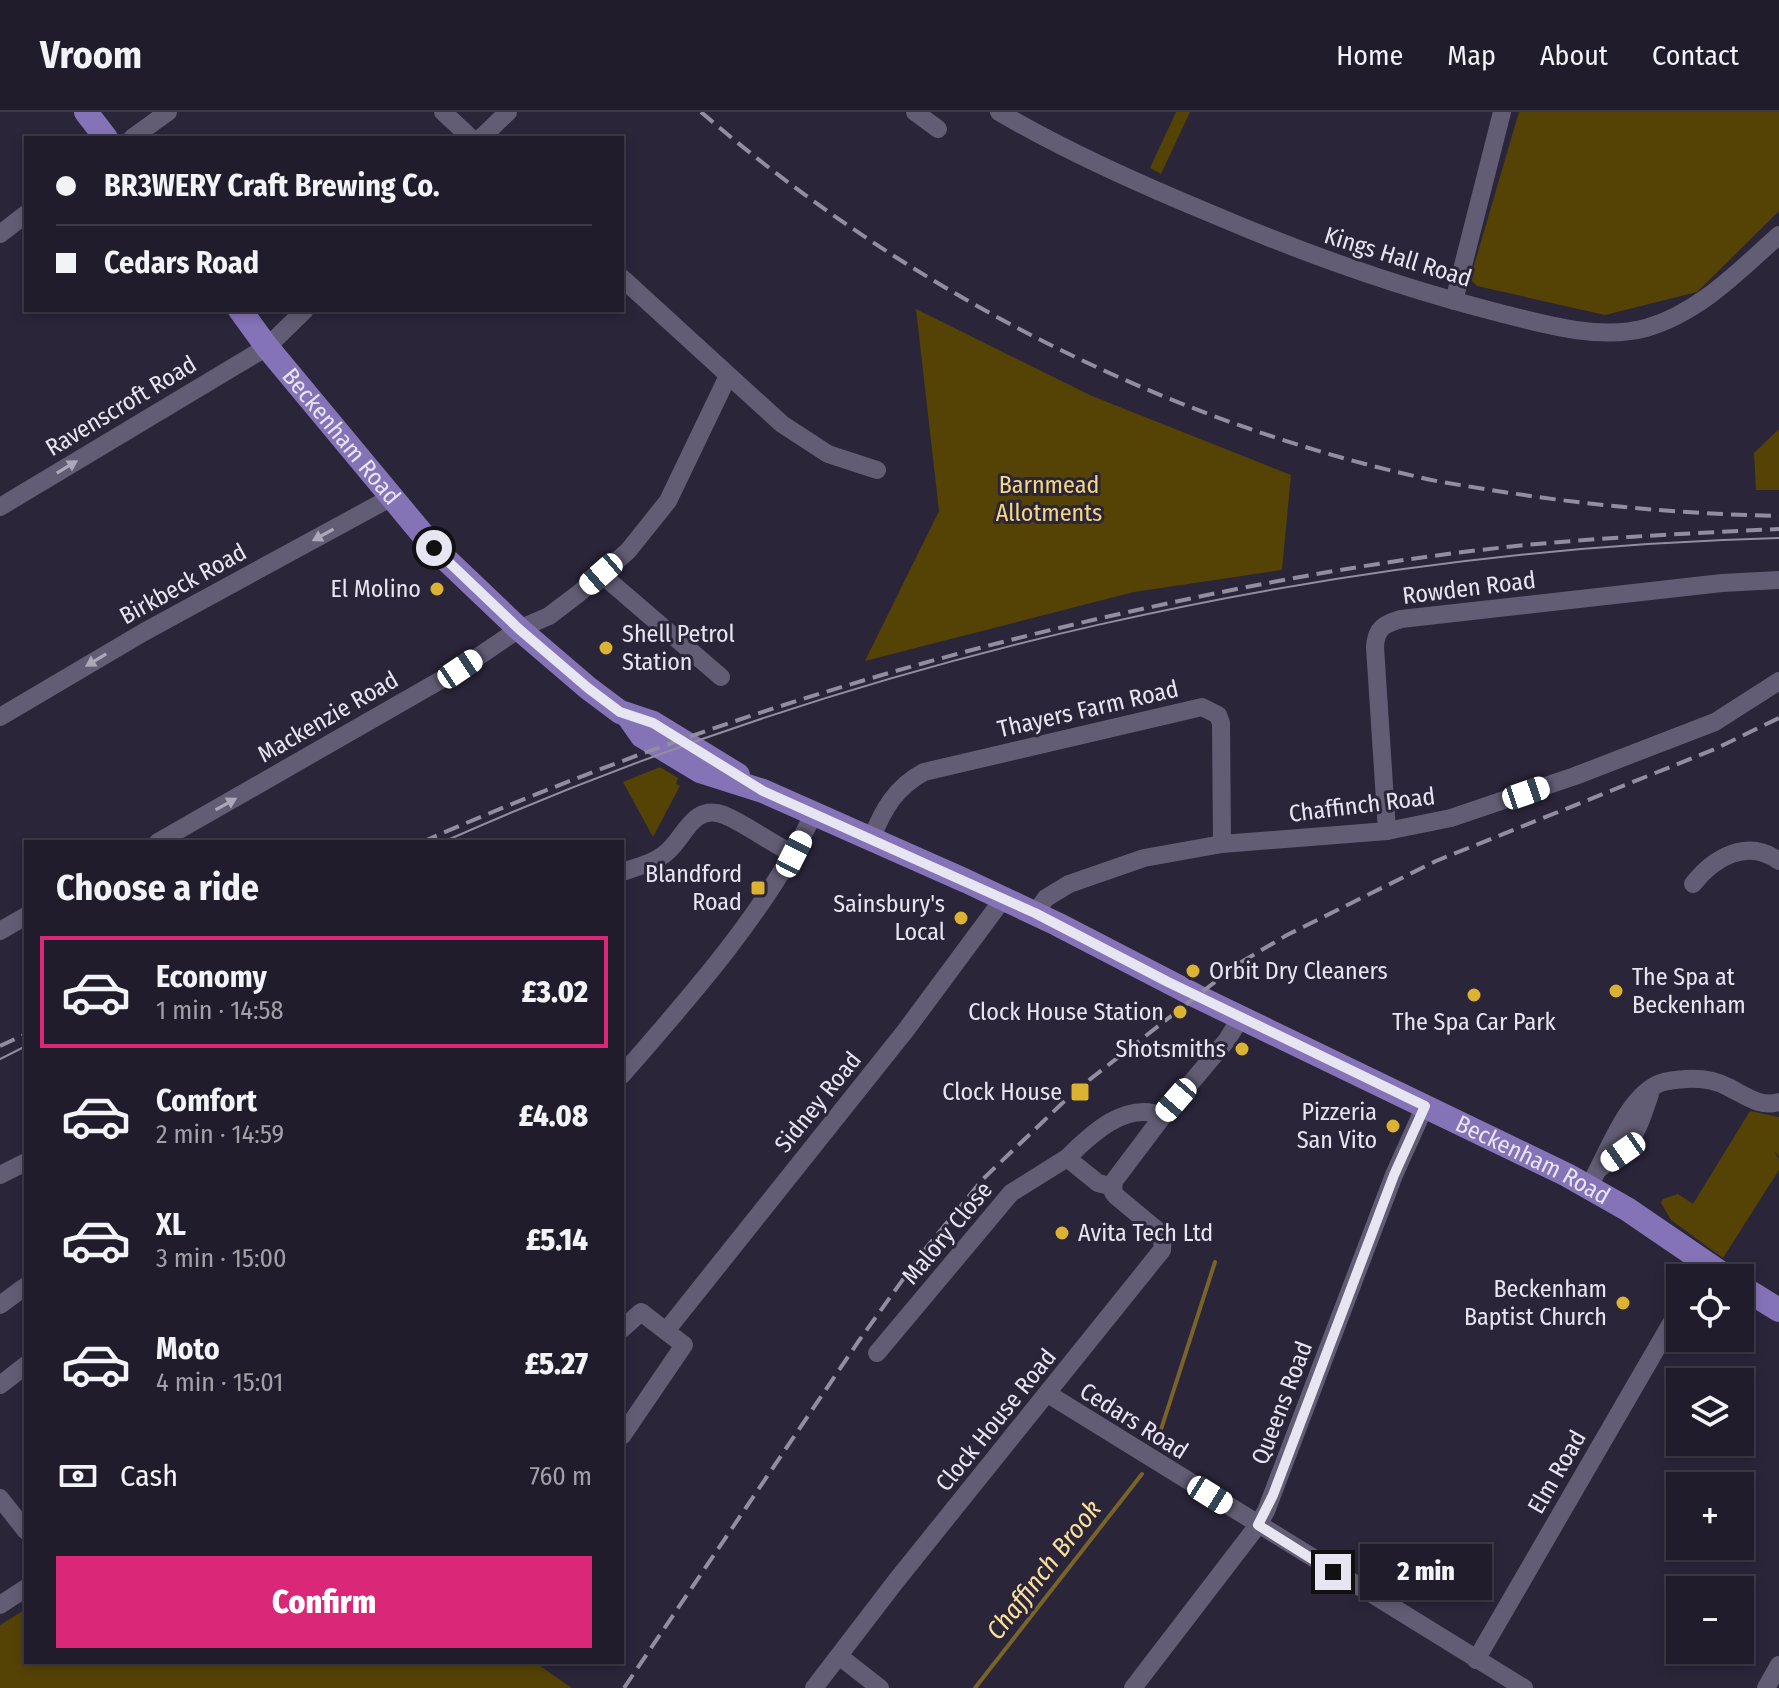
<!DOCTYPE html>
<html lang="en">
<head>
<meta charset="utf-8">
<style>
	body { margin:0; font-family:"Fira Sans Condensed",sans-serif; background:#2d2937; color:#f1f3f6; height:100vh; display:flex; flex-direction:column; font-size:30px; white-space:nowrap }
	* { box-sizing:border-box; margin:0 }
	p { font-size:26px; color:#a2a1a9 }
	.icon { flex:none; width:44px; height:44px; fill:none; stroke:currentColor; stroke-width:2; stroke-linecap:round; stroke-linejoin:round }
	.map { position:relative; flex:1; overflow:hidden }
	.drawer { position:absolute; left:24px; top:728px; width:600px; height:824px; display:flex; flex-direction:column; background:#201c2b; border-radius:0px; box-shadow:0 4px 12px #0003,0 0 0 2px #3d3a47 }
	.drawer>* { flex:none }
	.top-card { position:absolute; left:24px; top:24px; width:600px; height:176px; border-radius:0px; box-shadow:0 4px 12px #0003,0 0 0 2px #3d3a47; display:grid; align-content:center; height:176px; padding:0 32px; background:#201c2b }
	.fabs { position:absolute; left:1666px; top:1152px; display:grid; gap:16px }
	.fabs a { display:grid; place-items:center; width:88px; height:88px; border-radius:0px; background:#201c2b; box-shadow:0 4px 12px #0003,0 0 0 2px #3d3a47; font-size:40px }
	.end { position:absolute; width:36px; height:36px; margin:-18px; border:10px solid #e8e5f3; background:#111; box-shadow:0 0 0 4px #111 }
	.from { border-radius:50% }
	.bubble { position:absolute; height:56px; border-radius:0px; background:#201c2b; box-shadow:0 4px 12px #0003,0 0 0 2px #3d3a47; font-size:26px; font-weight:800; line-height:56px; text-align:center }
	.car { position:absolute; width:24px; height:48px; margin:-24px -12px; border-radius:10px; box-shadow:0 0 6px 2px #0007; background:linear-gradient(#fff 24%,#345 0 40%,#fff 0 76%,#345 0 86%,#fff 0) }
	.top-card b { display:flex; align-items:center; gap:28px; height:76px; font-size:30px }
	.top-card b+b { border-top:2px solid #3d3a47 }
	.top-card i { width:20px; height:20px; background:#f1f3f6 }
	ul { padding:0; list-style:none }
	li { display:flex; align-items:center; gap:24px; height:112px; margin:0 16px 12px; padding:0 16px; border:4px solid transparent; border-radius:0px }
	li div { flex:1 }
	li b { display:block; font-size:30px }
	li em { font-style:normal; font-weight:800 }
	li.active { border-color:#db2777 }
	li>.icon { width:72px; height:72px; stroke-width:1.5 }
	h2 { padding:0 32px; font-size:36px; line-height:96px }
	.pay { display:flex; align-items:center; gap:20px; height:88px; padding:0 32px; font-size:30px }
	.pay p { margin-inline-start:auto }
	.action { display:flex; gap:16px; margin-top:auto; padding:16px 32px }
	.action a { flex:1; height:92px; border-radius:0px; background:#db2777; color:#fff; font-size:32px; font-weight:800; line-height:92px; text-align:center }
	header { display:flex; align-items:center; gap:48px; box-sizing:border-box; height:112px; padding:0 40px; background:#201c2b; border-bottom:2px solid #3d3a47 }
	header strong { font-size:38px }
	nav { display:flex; gap:44px; margin-inline-start:auto; font-size:28px }
	.map>svg:first-child { display:block }
</style>
</head>
<body>
<header>
<strong>Vroom</strong>
<nav><a>Home</a><a>Map</a><a>About</a><a>Contact</a></nav>
</header>
<div class="map">
<svg width="1779" height="1576" viewBox="0 0 1779 1576">
	<rect width="100%" height="100%" fill="#2a2539"/>
	<g fill="#554205">
		<path d="M1176,0h14l-29,62 -11,-6z"/>
		<path d="M1519,0h260v99l-82,81 -92,23 -128,-29 -7,-7z"/>
		<path d="M916,197l176,87 199,79 -9,95 -148,22 -269,69 74,-150z"/>
		<path d="M1779,317v61h-23l-2,-37z"/>
		<path d="M660,655l18,11 -2,6 4,2 -27,51 -30,-55z"/>
		<path d="M1750,999l29,6v39l-5,-5 5,8v11l-56,88 -52,-38 -10,-17 2,-4 15,-5 15,10z"/>
		<path d="M26,1497v53h508l38,26h-572v-63z"/>
	</g>
	<g fill="none" stroke-linecap="round" stroke-linejoin="round">
		<g stroke="#796328" stroke-width="4">
			<path d="M1156,1333l59,-183"/>
			<path d="M975,1576l167,-214"/>
		</g>
		<g stroke="#625d74" stroke-width="18">
			<path d="M443,0l28,26"/>
			<path d="M915,0l23,17"/>
			<path d="M999,0c68,40 140,72 213,102 91,39 183,72 280,97 48,12 105,30 154,17 53,-15 94,-58 133,-93"/>
			<path d="M132,26l36,-26"/>
			<path d="M481,26l27,-26"/>
			<path d="M0,122l26,-20"/>
			<path d="M622,166l160,146 46,30 49,16"/>
			<path d="M1454,189l48,-189"/>
			<path d="M0,395l267,-160 38,-37"/>
			<path d="M601,462l120,103"/>
			<path d="M0,605l144,-85 248,-135"/>
			<path d="M1387,719l-12,-184c1,-19 9,-23 26,-28l321,-36 57,-3"/>
			<path d="M872,726c11,-29 24,-51 52,-66l278,-65 16,8 3,8 1,121"/>
			<path d="M158,730l302,-173 59,-40 30,-13 29,-22 50,-43 40,-50 60,-125"/>
			<path d="M622,760c15,-5 33,-9 45,-20 18,-15 26,-49 57,-37 24,10 46,28 70,39"/>
			<path d="M1693,772c21,-27 55,-46 86,-23"/>
			<path d="M1035,801l11,-15 23,-14 75,-26 78,-14 165,-13 64,-13 124,-42 140,-54 64,-41"/>
			<path d="M0,819l26,-15"/>
			<path d="M622,963c70,-80 146,-166 192,-262"/>
			<path d="M1599,1057c34,-24 38,-36 51,-75"/>
			<path d="M0,1063l26,-13"/>
			<path d="M1589,1074c17,-28 36,-85 67,-101 8,-5 21,-5 30,-6 15,-1 29,1 42,8 17,8 32,21 51,15"/>
			<path d="M1113,1075l-15,-4 -31,-25c23,-23 59,-58 96,-42"/>
			<path d="M0,1193l26,-19"/>
			<path d="M622,1217l19,-17 43,33 -62,91"/>
			<path d="M666,1219l240,-301 97,-131"/>
			<path d="M877,1241l134,-160 56,-35"/>
			<path d="M0,1273l26,-20"/>
			<path d="M1048,1282l476,294"/>
			<path d="M0,1386l26,33"/>
			<path d="M0,1493l26,-17"/>
			<path d="M839,1544l41,32"/>
			<path d="M1476,1548l204,-352"/>
			<path d="M814,1576l82,-107 266,-331 1,-15 -47,-39 -3,-4 1,-11 49,-65 64,-76 14,-23"/>
			<path d="M1133,1576l125,-163 8,-14 128,-336 31,-69"/>
			<path d="M1766,1576l13,-23"/>
		</g>
		<g stroke="#8573b7" stroke-width="24">
			<path d="M86,0l20,26"/>
			<path id="s1" d="M240,198l27,37 167,201 85,81 69,59 32,24 33,11 85,52"/>
			<path id="s2" d="M628,604l14,20 58,35 63,20 203,90 91,43 139,72 371,179 60,34 101,69"/>
			<path d="M1740,1174l39,24"/>
		</g>
		<g stroke="#928e9f" stroke-width="2">
			<path d="M443,730c416,-185 882,-292 1336,-304"/>
			<path d="M0,947l26,-13"/>
		</g>
		<g stroke="#928e9f" stroke-width="4" stroke-dasharray="16 8" stroke-linecap="butt">
			<path d="M701,0c204,176 451,304 713,364 23,6 47,9 71,13 97,16 196,25 294,27"/>
			<path d="M422,730c243,-106 484,-183 743,-238 119,-26 240,-47 361,-59 84,-8 169,-12 253,-16"/>
			<path d="M0,934l26,-12"/>
			<path d="M624,1576l234,-346 64,-89 61,-74 92,-88 163,-127 49,-29 149,-74 279,-112 64,-31"/>
		</g>
	</g>
	<defs><path id="oneway-solid" d="M-6-.8H1V-3.2L6.5 0L1 3.2V.8H-6Z" transform="scale(2)"/></defs>
	<g fill="#aca8ba">
		<use href="#oneway-solid" transform="translate(67 355) rotate(-31)"/>
		<use href="#oneway-solid" transform="translate(323 423) rotate(151)"/>
		<use href="#oneway-solid" transform="translate(96 548) rotate(149)"/>
		<use href="#oneway-solid" transform="translate(226 692) rotate(-29)"/>
	</g>
	<g fill="none" stroke-linecap="round" stroke-linejoin="round">
		<path stroke="#e8e5f3" stroke-width="10" d="M434,436l85,81 69,59 32,24 33,11 110,68 272,122 133,69 257,124 -31,69 -121,320 -15,30 75,47"/>
	</g>
	<g fill="#dcb233" stroke="#2a2539" stroke-width="3">
		<circle cx="437" cy="477" r="8"/>
		<circle cx="606" cy="536" r="8"/>
		<rect x="750" y="768" width="16" height="16" rx="4"/>
		<circle cx="961" cy="806" r="8"/>
		<circle cx="1193" cy="859" r="8"/>
		<circle cx="1616" cy="879" r="8"/>
		<circle cx="1474" cy="883" r="8"/>
		<circle cx="1180" cy="900" r="8"/>
		<circle cx="1242" cy="937" r="8"/>
		<rect x="1070" y="970" width="20" height="20" rx="4"/>
		<circle cx="1393" cy="1014" r="8"/>
		<circle cx="1062" cy="1121" r="8"/>
		<circle cx="1623" cy="1191" r="8"/>
	</g>
	<g text-anchor="middle" dominant-baseline="central" stroke-width="6" stroke-linejoin="round" paint-order="stroke">
		<g font-size="24" fill="#e8e5f3" stroke="#2a2539">
			<text transform="translate(1398 145) rotate(17)">Kings Hall Road</text>
			<text transform="translate(121 294) rotate(-31)">Ravenscroft Road</text>
			<text stroke="none"><textPath href="#s1" startOffset="162">Beckenham Road</textPath></text>
			<text transform="translate(183 472) rotate(-29)">Birkbeck Road</text>
			<text transform="translate(1469 476) rotate(-7)">Rowden Road</text>
			<text transform="translate(1088 597) rotate(-13)">Thayers Farm Road</text>
			<text transform="translate(328 605) rotate(-30)">Mackenzie Road</text>
			<text transform="translate(1362 693) rotate(-7)">Chaffinch Road</text>
			<text transform="translate(818 990) rotate(-51)">Sidney Road</text>
			<text stroke="none"><textPath href="#s2" startOffset="1012">Beckenham Road</textPath></text>
			<text transform="translate(947 1121) rotate(-50)">Malory Close</text>
			<text transform="translate(1282 1291) rotate(-69)">Queens Road</text>
			<text transform="translate(996 1308) rotate(-51)">Clock House Road</text>
			<text transform="translate(1134 1309) rotate(32)">Cedars Road</text>
			<text transform="translate(1557 1360) rotate(-60)">Elm Road</text>
		</g>
		<g font-size="24" fill="#f6d67f" stroke="#2a2539">
			<text x="1049" y="373">Barnmead<tspan x="1049" dy="28">Allotments</tspan></text>
		</g>
		<g font-size="24" fill="#e8e5f3" stroke="#2a2539" text-anchor="end">
			<text x="421" y="477">El Molino</text>
			<text x="622" y="522" text-anchor="start">Shell Petrol<tspan x="622" dy="28">Station</tspan></text>
			<text x="742" y="762">Blandford<tspan x="742" dy="28">Road</tspan></text>
			<text x="945" y="792">Sainsbury's<tspan x="945" dy="28">Local</tspan></text>
			<text x="1209" y="859" text-anchor="start">Orbit Dry Cleaners</text>
			<text x="1632" y="865" text-anchor="start">The Spa at<tspan x="1632" dy="28">Beckenham</tspan></text>
			<text x="1164" y="900">Clock House Station</text>
			<text x="1474" y="910" text-anchor="middle">The Spa Car Park</text>
			<text x="1226" y="937">Shotsmiths</text>
			<text x="1062" y="980">Clock House</text>
			<text x="1377" y="1000">Pizzeria<tspan x="1377" dy="28">San Vito</tspan></text>
			<text x="1078" y="1121" text-anchor="start">Avita Tech Ltd</text>
			<text x="1607" y="1177">Beckenham<tspan x="1607" dy="28">Baptist Church</tspan></text>
		</g>
		<g font-size="26" font-style="italic" fill="#fae09c" stroke="#2a2539">
			<text transform="translate(1044 1458) rotate(-52)">Chaffinch Brook</text>
		</g>
	</g>
</svg>
<div class="fabs">
<a><svg class="icon" aria-label="locate" viewBox="0 0 24 24"><circle cx="12" cy="12" r="6"/><path d="M12 2v4M12 18v4M2 12h4M18 12h4"/></svg></a>
<a><svg class="icon" aria-label="layers" viewBox="0 0 24 24"><path d="M12 4l9 5-9 5-9-5zM3 14l9 5 9-5"/></svg></a>
<a>+</a>
<a>−</a>
</div>
<i class="end from" style="left:434px;top:436px"></i>
<i class="end" style="left:1333px;top:1460px"></i>
<div class="bubble" style="left:1360px;top:1432px;width:132px">2 min</div>
<i class="car" style="left:601px;top:462px;rotate:229deg"></i>
<i class="car" style="left:460px;top:557px;rotate:56deg"></i>
<i class="car" style="left:1526px;top:681px;rotate:71deg"></i>
<i class="car" style="left:794px;top:742px;rotate:27deg"></i>
<i class="car" style="left:1176px;top:988px;rotate:221deg"></i>
<i class="car" style="left:1623px;top:1040px;rotate:235deg"></i>
<i class="car" style="left:1210px;top:1383px;rotate:122deg"></i>
<div class="top-card">
<b><i class="from"></i>BR3WERY Craft Brewing Co.</b>
<b><i></i>Cedars Road</b>
</div>
<section class="drawer">
<h2>Choose a ride</h2>
<ul>
<li class="active"><svg class="icon" aria-label="car" viewBox="0 0 24 24"><path d="M5 17H2v-5l4-1 3-4h7l3 4 3 1v5h-3M9 17h6M6 11h13"/><circle cx="7" cy="17" r="2"/><circle cx="17" cy="17" r="2"/></svg><div><b>Economy</b><p>1 min · 14:58</p></div><em>£3.02</em></li>
<li><svg class="icon" aria-label="car" viewBox="0 0 24 24"><path d="M5 17H2v-5l4-1 3-4h7l3 4 3 1v5h-3M9 17h6M6 11h13"/><circle cx="7" cy="17" r="2"/><circle cx="17" cy="17" r="2"/></svg><div><b>Comfort</b><p>2 min · 14:59</p></div><em>£4.08</em></li>
<li><svg class="icon" aria-label="car" viewBox="0 0 24 24"><path d="M5 17H2v-5l4-1 3-4h7l3 4 3 1v5h-3M9 17h6M6 11h13"/><circle cx="7" cy="17" r="2"/><circle cx="17" cy="17" r="2"/></svg><div><b>XL</b><p>3 min · 15:00</p></div><em>£5.14</em></li>
<li><svg class="icon" aria-label="car" viewBox="0 0 24 24"><path d="M5 17H2v-5l4-1 3-4h7l3 4 3 1v5h-3M9 17h6M6 11h13"/><circle cx="7" cy="17" r="2"/><circle cx="17" cy="17" r="2"/></svg><div><b>Moto</b><p>4 min · 15:01</p></div><em>£5.27</em></li>
</ul>
<div class="pay"><svg class="icon" aria-label="cash" viewBox="0 0 24 24"><path d="M3 7h18v10H3z"/><circle cx="12" cy="12" r="2"/></svg>Cash<p>760 m</p></div>
<div class="action"><a>Confirm</a></div>
</section>
</div>
</body>
</html>
